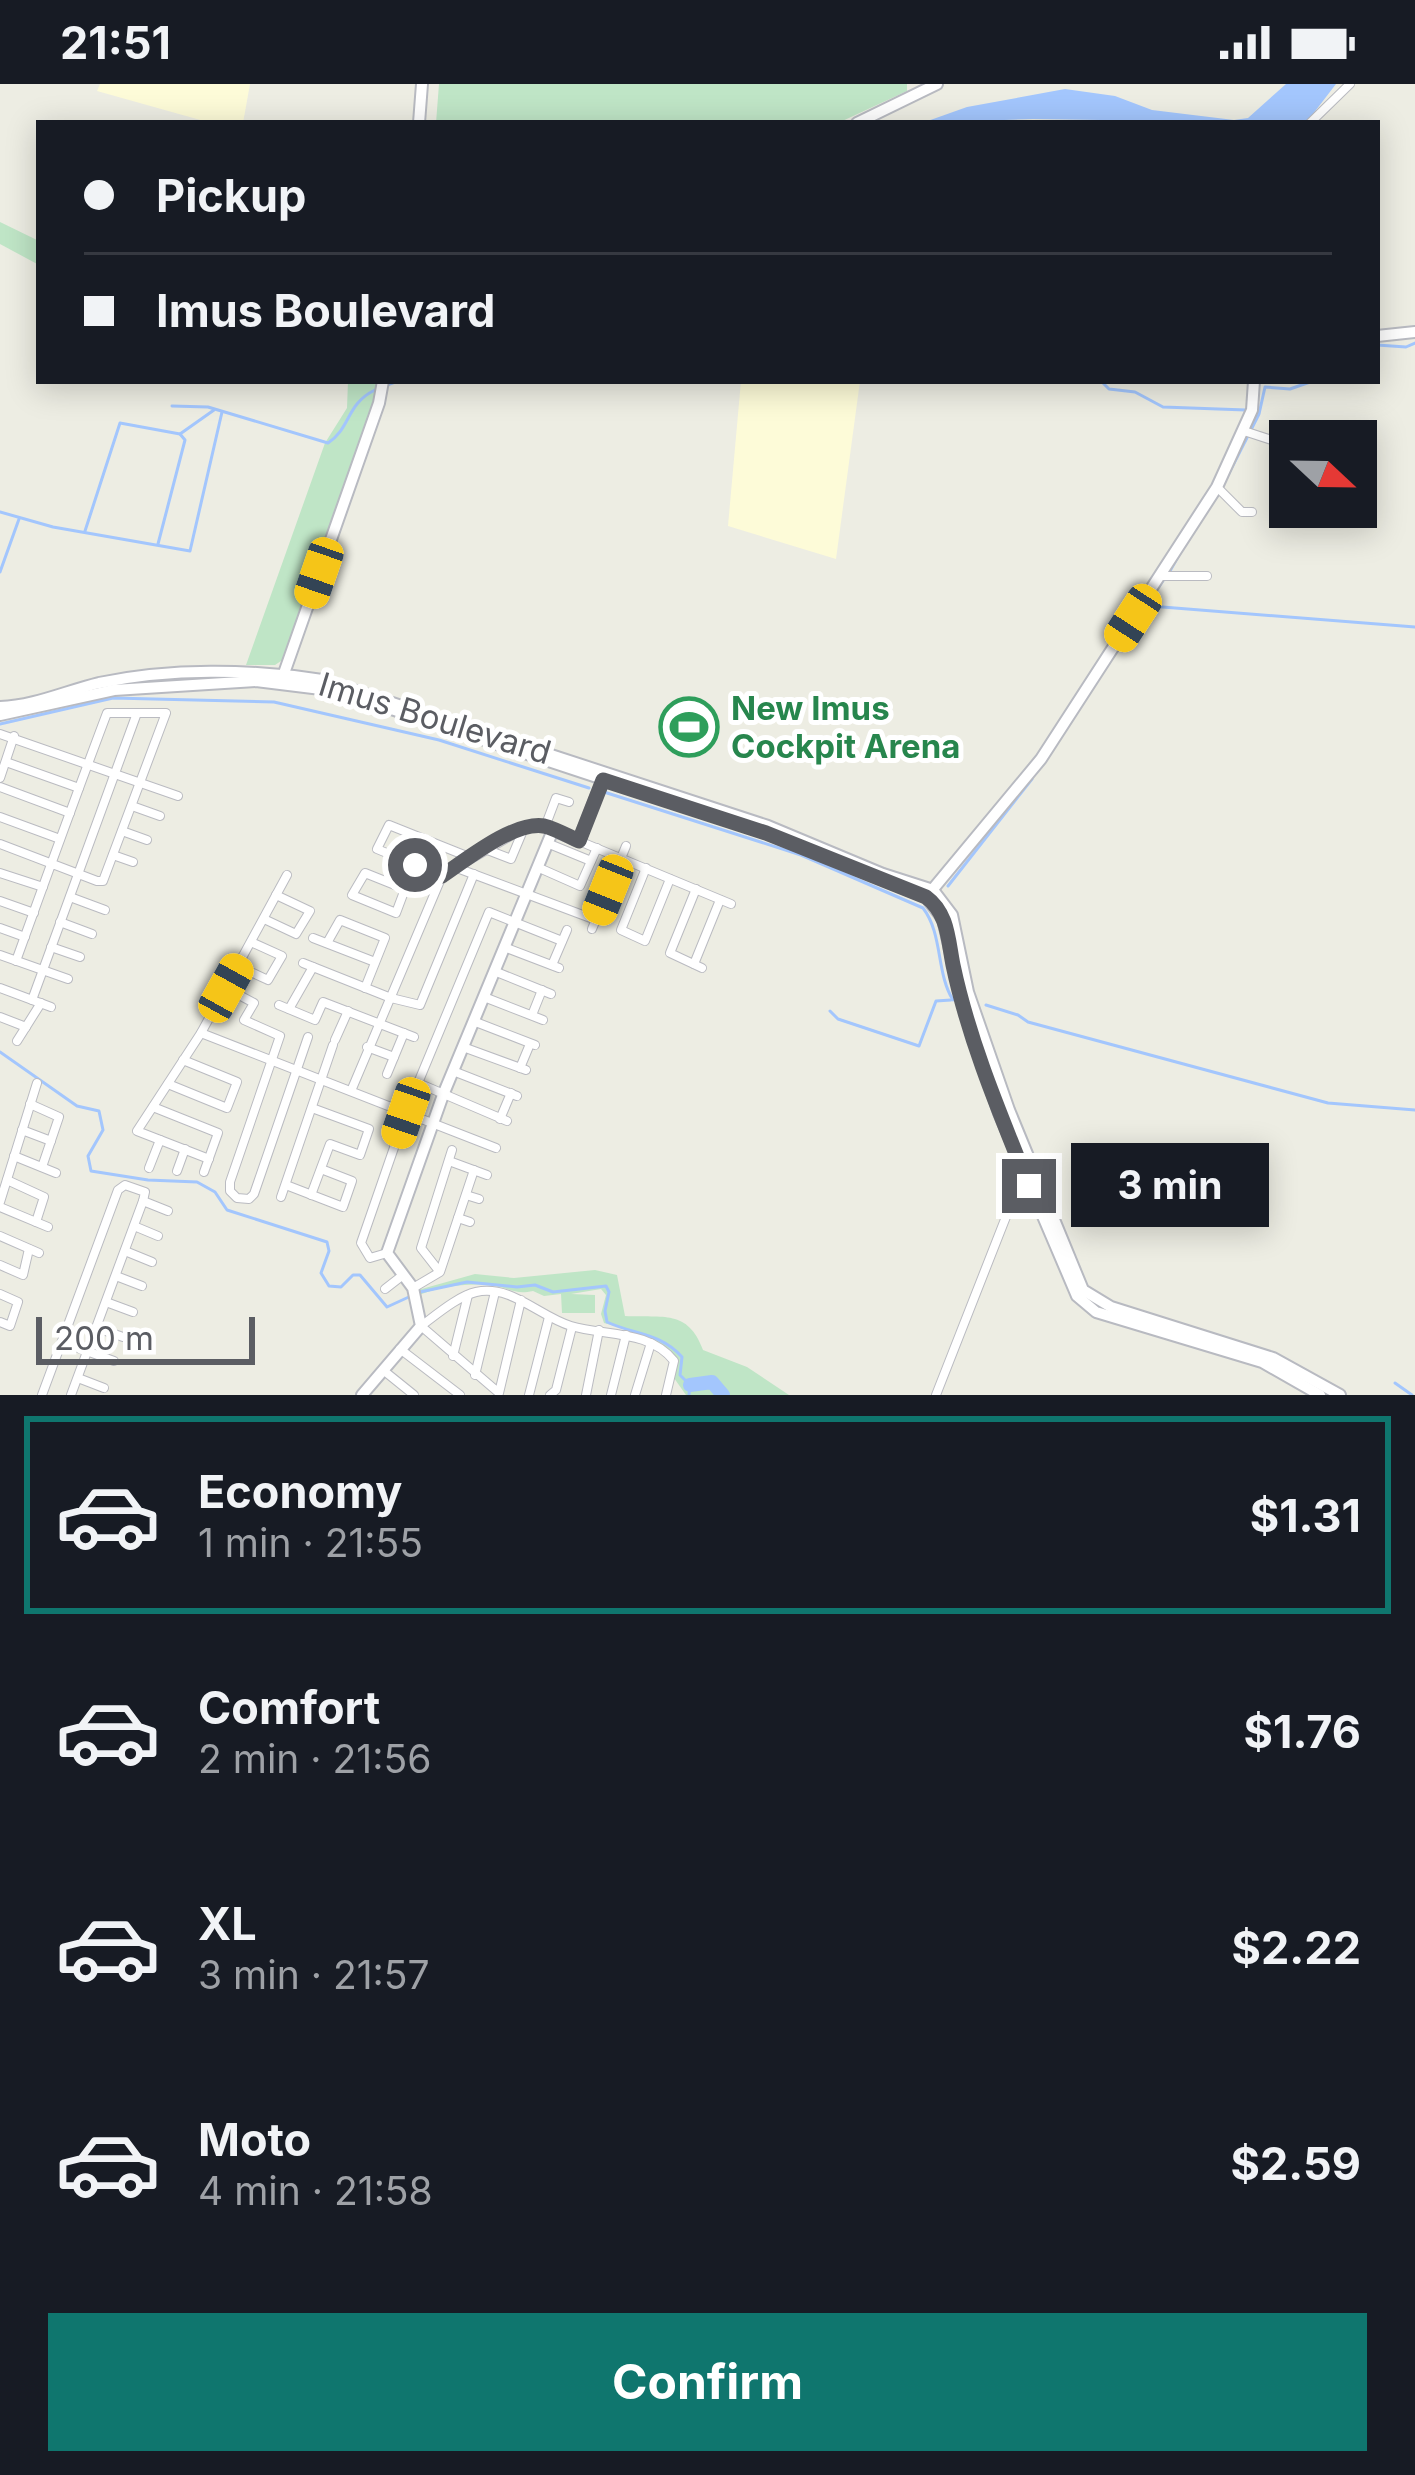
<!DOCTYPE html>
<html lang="en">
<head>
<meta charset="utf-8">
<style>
	body { margin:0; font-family:Inter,sans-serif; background:#242831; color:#f1f3f6; height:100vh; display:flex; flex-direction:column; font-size:45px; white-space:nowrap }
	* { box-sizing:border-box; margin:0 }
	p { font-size:39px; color:#9ea1a6 }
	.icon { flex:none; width:66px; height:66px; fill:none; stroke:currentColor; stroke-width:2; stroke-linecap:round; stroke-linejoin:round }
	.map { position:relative; height:1311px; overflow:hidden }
	.details { display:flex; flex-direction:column; background:#171b24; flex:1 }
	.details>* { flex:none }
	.top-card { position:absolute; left:36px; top:36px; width:1344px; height:264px; border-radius:0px; box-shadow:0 6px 30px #0003; display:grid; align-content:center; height:264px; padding:0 48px; background:#171b24 }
	.needle { width:78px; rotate:112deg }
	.buttons { position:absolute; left:1269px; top:336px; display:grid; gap:24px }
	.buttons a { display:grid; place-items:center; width:108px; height:108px; border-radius:0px; background:#171b24; box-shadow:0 6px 30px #0003; font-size:60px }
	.scale { position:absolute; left:36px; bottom:30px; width:219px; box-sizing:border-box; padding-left:12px; border:6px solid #5b5d63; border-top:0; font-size:33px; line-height:42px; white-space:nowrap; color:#5b5d63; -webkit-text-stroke:9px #fff; paint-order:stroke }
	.end { position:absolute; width:54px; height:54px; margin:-27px; border:15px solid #5b5d63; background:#fff; box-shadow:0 0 0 6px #fff }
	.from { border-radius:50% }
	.bubble { position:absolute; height:84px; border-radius:0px; background:#171b24; box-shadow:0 6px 30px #0003; font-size:39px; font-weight:700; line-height:84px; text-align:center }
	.car { position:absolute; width:36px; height:72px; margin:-36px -18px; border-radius:15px; box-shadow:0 0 9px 3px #0007; background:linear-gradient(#f5c518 24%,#345 0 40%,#f5c518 0 76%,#345 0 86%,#f5c518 0) }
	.top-card b { display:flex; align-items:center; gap:42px; height:114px; font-size:45px }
	.top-card b+b { border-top:3px solid #363941 }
	.top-card i { width:30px; height:30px; background:#f1f3f6 }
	ul { padding:21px 0 0; list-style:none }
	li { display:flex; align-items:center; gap:36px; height:198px; margin:0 24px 18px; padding:0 24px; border:6px solid transparent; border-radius:0px }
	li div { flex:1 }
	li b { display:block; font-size:45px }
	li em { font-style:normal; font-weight:700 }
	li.on { border-color:#0f766e }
	li>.icon { width:108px; height:108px; stroke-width:1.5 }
	.cta { display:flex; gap:24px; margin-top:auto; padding:24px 48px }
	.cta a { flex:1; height:138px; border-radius:0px; background:#0f766e; color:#fff; font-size:48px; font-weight:700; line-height:138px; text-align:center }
	.status { display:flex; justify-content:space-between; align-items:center; height:84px; padding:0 60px; background:#171b24; direction:ltr }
	.status svg { height:33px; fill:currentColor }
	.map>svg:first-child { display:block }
</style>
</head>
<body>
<div class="status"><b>21:51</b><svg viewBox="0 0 49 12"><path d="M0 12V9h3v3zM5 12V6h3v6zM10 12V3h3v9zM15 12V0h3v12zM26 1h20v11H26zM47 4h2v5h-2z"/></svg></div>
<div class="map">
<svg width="1415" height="1311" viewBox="0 0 1415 1311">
	<rect width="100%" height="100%" fill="#edede3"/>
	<g fill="#fdfbd8">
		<path d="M100,0h150l-7,39h-32l-114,-32z"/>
		<path d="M741,297h119l-24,178 -108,-33z"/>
	</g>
	<g fill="#bfe5c6">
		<path d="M439,0h468v7l-69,32h-402z"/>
		<path d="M0,138l39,19v24l-39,-21z"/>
		<path d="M348,297h29l-4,22 -89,256 -9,6h-29l79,-222 22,-35z"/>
		<path d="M595,1186l22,5 8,41c38,2 63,-7 78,34l44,17 42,28h-103l-12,-17 3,-19 -27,-23 -46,-13 -3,-9 5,-19 -5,-6 -30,5 24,1v18h-33l-1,-19 -17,2 -11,-5c-17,4 -22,-2 -37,-5 -24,-4 -55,0 -77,9l-1,-5 57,-16 39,4z"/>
	</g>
	<path fill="#a3c6fd" d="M1286,0h50l-30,39 -273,-4 -111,4 45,-16 98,-18 50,7 37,14 82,10 14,-2z"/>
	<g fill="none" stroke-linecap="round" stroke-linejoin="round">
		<g stroke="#a3c6fd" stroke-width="3">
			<path d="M1377,261l29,2 9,-4"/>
			<path d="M1101,297l8,8 26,3 28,15 83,3"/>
			<path d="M387,301l11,-4"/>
			<path d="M172,322l36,1 120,36c23,-15 18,-39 47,-53"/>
			<path d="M1226,395l33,-65 6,-27 25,2 23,-8"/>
			<path d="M0,428l53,15 137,24 32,-139"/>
			<path d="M85,447l35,-108 60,11 34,-24"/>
			<path d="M158,460l27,-104 -5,-6"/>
			<path d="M1170,487l10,-18"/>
			<path d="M0,488l19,-53"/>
			<path d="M1150,522l265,21"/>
			<path d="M1137,537l27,-42"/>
			<path d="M0,640l113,-26 161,4 165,38 150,48"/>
			<path d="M604,708l197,63 122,53c20,26 13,65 30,92"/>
			<path d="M948,802l84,-107"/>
			<path d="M986,921l32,10 10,7 300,81 87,7"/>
			<path d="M830,927l8,8 81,27 17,-45 15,-1"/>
			<path d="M0,968l77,54 22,5 4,19 -15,26 3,15 57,9 49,2 18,10 12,18 100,32 2,9 -8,22 8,13 12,1 12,-12h7l27,32 24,-11"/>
			<path d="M420,1208l47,-10 50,5 18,-2 18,7 53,-6 3,6 -4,19 2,11c28,13 54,11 75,35l-2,18 10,10 -1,10"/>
			<path d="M1395,1299l17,12"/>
		</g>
		<path stroke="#a3c6fd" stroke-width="14" d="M690,1301l22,-3 11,13"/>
		<g stroke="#babbc1" stroke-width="10">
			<g id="street">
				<path d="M1310,39l40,-39"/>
				<path d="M1244,347l46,15"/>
				<path d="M1217,403l25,25h10"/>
				<path d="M1161,492h46"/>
				<path d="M0,650l178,62"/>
				<path d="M6,678l73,26"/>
				<path d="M0,694l14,-42"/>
				<path d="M0,703l70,26"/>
				<path d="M132,722l28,10"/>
				<path d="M0,733l60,22"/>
				<path d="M545,743l11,-29 13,4"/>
				<path d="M122,747l25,9"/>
				<path d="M579,757l152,63"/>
				<path d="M547,759l44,18"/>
				<path d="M0,760l97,37h6l63,-168h-59c-31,82 -61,165 -91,248"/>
				<path d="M485,765l26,10 13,-31"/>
				<path d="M113,771l20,7"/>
				<path d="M537,783l43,19 17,-38"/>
				<path d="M457,784l139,52"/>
				<path d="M646,784l-25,62 24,11 25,-62"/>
				<path d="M0,789l43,14"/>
				<path d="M442,792l-65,-27 12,-24 80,32"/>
				<path d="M405,805l-40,-16 -13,22 44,18 18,-48"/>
				<path d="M696,805l-26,64 32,15"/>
				<path d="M70,813l35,13"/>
				<path d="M0,817l34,12"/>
				<path d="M264,835l32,15 14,-23 -34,-16"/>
				<path d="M60,838l32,12"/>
				<path d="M0,844l25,9"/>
				<path d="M592,845l34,-83"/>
				<path d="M313,854l62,24"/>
				<path d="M327,859l13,-23 45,18 -20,50"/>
				<path d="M51,863l29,10"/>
				<path d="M504,863l55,21"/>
				<path d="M0,871l68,24"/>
				<path d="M303,879l88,35 29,7 54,-131"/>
				<path d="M694,880l26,-64"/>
				<path d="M552,881l15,-35"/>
				<path d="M238,882l30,14 14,-24 -31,-14"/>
				<path d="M494,887l57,23"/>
				<path d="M0,904l51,19"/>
				<path d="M226,904l28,15 -10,17 36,16 -50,146v9l7,7 12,1 5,-5 54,-157"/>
				<path d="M484,913l59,23"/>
				<path d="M32,916l105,-287"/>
				<path d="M279,921l36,15 8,-18 91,35"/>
				<path d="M289,925l24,-42"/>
				<path d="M532,931l10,-25"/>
				<path d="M0,933l26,10"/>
				<path d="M473,937l62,24"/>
				<path d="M201,949l295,115"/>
				<path d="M335,956l13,-29"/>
				<path d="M17,957l24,-38"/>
				<path d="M367,963l27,10"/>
				<path d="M463,963l63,23"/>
				<path d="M520,984l10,-24"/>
				<path d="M453,987l64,25"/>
				<path d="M387,990l17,-41"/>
				<path d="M168,1000l59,24 10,-26 -54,-22"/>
				<path d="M351,1007l91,-215 82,-48 7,-2 22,4"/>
				<path d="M30,1020l29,13 -17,50"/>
				<path d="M153,1023l65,26 -14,39"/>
				<path d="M500,1035l11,-26"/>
				<path d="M507,1037l-89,-38 71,-171 73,29"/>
				<path d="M22,1046l29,11"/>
				<path d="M14,1072l42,17"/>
				<path d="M209,1075l-72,-28 64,-98 86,-158"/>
				<path d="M449,1077l38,14"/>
				<path d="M149,1084l11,-28"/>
				<path d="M177,1087l8,-22"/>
				<path d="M7,1096l37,17 -8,25"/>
				<path d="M286,1101l57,22 9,-26 -31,-12"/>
				<path d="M311,1111l19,-51 30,11 9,-26 -57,-21"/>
				<path d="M466,1111l13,4"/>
				<path d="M281,1113l52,-152"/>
				<path d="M143,1117l25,10"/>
				<path d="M0,1118l37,-119"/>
				<path d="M0,1123l48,20"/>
				<path d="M458,1134l12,4"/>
				<path d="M134,1142l24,10"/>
				<path d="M0,1152l39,17"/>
				<path d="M125,1167l27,11"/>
				<path d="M387,1169l-17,5 -9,-15 45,-130"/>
				<path d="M0,1181l23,10 6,-26"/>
				<path d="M439,1187l-18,-23 31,-98"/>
				<path d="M116,1192l26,10"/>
				<path d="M413,1204l27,-16 34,-102"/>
				<path d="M385,1205l18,-14"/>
				<path d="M0,1210l18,8 -8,24 -10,-4"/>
				<path d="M521,1216l-22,93 -78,-67c15,-11 37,-30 55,-34 35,-8 64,25 95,34 34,10 79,4 103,35l-8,34"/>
				<path d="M106,1218l27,10"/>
				<path d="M97,1244l26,9"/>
				<path d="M62,1258l52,19"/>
				<path d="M400,1265l60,46"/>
				<path d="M453,1272l15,-61"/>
				<path d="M383,1286l31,25"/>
				<path d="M475,1291l20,-83"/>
				<path d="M78,1294l26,10"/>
				<path d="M42,1311l76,-205 7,-5 20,7 -2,9 -72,194"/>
				<path d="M529,1311l20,-78"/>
				<path d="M550,1311l6,-5 16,-63"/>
				<path d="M586,1311l13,-65"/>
				<path d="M611,1311l15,-60"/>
				<path d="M635,1311l16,-52"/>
				<path d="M936,1311l77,-196 18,-14"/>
			</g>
		</g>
		<g stroke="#b8bac1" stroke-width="14">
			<g id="secondary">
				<path d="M419,39l3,-39"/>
				<path d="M857,39l80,-39"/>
				<path d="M1377,252l38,-4"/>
				<path d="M282,595l97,-276 4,-22"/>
				<path d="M0,623c34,-1 66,-16 99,-24 71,-15 152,-14 223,-3l446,146 115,48 50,16 19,25 16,77 41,118 74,180 28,17 162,51 67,37"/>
				<path d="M0,631l114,-25 142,-9 81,10 429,142 160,64 17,22 17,75 39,119 78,183 19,16 166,50 58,33"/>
				<path d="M928,811l113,-136 176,-272 35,-77 2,-29"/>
				<path d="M362,1311l59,-69 -8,-38 -26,-35 56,-158 110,-265 26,11 26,-67"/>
			</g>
		</g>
		<use href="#street" stroke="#fff" stroke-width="8"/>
		<use href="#secondary" stroke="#fff" stroke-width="10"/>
	</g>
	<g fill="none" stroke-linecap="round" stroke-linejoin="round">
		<path stroke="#5b5d63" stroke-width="15" d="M415,781l27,11c24,-16 72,-55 102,-50 12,3 24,10 35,15l24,-61 163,53 160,64c22,16 22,43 27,68 16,76 47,149 76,221"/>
	</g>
	<defs>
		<g id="stadium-ring" transform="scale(3)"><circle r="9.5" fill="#fff" stroke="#2e9e5b" stroke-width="1.5"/><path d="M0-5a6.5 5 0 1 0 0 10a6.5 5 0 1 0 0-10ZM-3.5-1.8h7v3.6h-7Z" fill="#2e9e5b"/></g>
	</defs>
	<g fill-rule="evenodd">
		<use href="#stadium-ring" x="689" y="643"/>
	</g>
	<g text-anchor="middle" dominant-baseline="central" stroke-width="10" stroke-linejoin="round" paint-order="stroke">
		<g font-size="33" font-weight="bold" fill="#27864d" stroke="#fff" text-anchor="start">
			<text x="731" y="624">New Imus<tspan x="731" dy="38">Cockpit Arena</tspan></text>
		</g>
		<g font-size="33" fill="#5b5d63" stroke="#fff">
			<text transform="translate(435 634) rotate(17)">Imus Boulevard</text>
		</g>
	</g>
</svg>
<div class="buttons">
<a><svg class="needle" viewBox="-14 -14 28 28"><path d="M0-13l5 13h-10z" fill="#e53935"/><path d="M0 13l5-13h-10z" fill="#9ea1a6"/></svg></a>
</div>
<div class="scale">200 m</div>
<i class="end from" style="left:415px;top:781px"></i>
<i class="end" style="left:1029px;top:1102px"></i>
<div class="bubble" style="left:1071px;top:1059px;width:198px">3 min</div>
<i class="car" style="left:319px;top:489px;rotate:199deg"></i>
<i class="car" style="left:1133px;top:534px;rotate:213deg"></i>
<i class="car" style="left:608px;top:806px;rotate:202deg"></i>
<i class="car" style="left:226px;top:904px;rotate:29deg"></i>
<i class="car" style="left:406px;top:1029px;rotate:199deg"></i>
<div class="top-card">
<b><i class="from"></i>Pickup</b>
<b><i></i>Imus Boulevard</b>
</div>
</div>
<section class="details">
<ul>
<li class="on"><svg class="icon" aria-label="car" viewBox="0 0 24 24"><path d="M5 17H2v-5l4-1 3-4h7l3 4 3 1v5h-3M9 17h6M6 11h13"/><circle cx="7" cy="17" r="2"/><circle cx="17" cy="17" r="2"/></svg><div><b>Economy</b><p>1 min · 21:55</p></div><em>$1.31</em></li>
<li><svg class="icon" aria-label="car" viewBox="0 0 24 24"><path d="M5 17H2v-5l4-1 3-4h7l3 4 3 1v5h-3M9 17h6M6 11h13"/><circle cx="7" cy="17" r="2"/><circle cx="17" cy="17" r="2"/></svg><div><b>Comfort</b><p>2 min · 21:56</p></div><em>$1.76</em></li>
<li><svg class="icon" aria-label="car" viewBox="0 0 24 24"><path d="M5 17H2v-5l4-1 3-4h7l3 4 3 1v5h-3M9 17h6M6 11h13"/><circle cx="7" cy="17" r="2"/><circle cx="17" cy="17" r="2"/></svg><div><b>XL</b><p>3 min · 21:57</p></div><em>$2.22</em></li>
<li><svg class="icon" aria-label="car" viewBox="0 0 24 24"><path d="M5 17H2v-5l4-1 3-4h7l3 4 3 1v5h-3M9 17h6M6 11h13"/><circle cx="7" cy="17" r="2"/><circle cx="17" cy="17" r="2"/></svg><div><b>Moto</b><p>4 min · 21:58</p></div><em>$2.59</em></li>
</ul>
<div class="cta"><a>Confirm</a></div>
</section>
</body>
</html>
